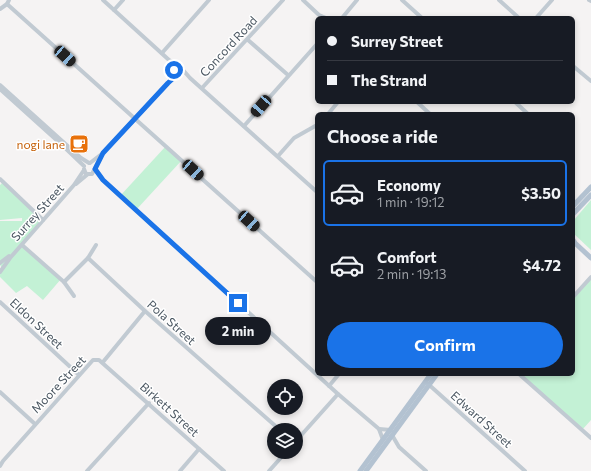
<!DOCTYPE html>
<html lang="en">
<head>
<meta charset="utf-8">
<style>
	body { margin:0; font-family:Commissioner,sans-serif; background:#242831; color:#f1f3f6; height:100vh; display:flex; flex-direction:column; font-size:15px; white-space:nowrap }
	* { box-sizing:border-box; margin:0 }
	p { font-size:13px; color:#9ea1a6 }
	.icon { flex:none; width:22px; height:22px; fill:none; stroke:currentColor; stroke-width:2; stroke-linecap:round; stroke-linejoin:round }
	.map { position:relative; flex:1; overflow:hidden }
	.drawer { position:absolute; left:315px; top:112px; width:260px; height:264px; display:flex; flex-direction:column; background:#171b24; border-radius:6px; box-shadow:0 2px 6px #0003 }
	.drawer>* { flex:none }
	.hud { position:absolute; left:315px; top:16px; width:260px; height:88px; border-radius:6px; box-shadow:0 2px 6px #0003; display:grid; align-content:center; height:88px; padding:0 12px; background:#171b24 }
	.tools { position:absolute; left:267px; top:379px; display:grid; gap:8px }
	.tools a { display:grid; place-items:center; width:36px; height:36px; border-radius:50%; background:#171b24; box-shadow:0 2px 6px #0003; font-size:20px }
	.end { position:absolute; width:18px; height:18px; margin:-9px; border:5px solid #1a73e8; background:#fff; box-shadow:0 0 0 2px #fff }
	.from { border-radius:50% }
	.bubble { position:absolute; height:28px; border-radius:14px; background:#171b24; box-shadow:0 2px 6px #0003; font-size:13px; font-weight:700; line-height:28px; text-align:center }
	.car { position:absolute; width:12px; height:24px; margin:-12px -6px; border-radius:5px; box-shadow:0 0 3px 1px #0007; background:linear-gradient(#222 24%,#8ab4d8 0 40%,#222 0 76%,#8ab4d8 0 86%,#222 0) }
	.hud b { display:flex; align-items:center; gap:14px; height:38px; font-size:15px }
	.hud b+b { border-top:1px solid #363941 }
	.hud i { width:10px; height:10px; background:#f1f3f6 }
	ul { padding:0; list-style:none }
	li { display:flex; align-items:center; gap:12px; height:66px; margin:0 8px 6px; padding:0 4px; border:2px solid transparent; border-radius:6px }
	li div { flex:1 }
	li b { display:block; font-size:15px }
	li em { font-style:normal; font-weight:700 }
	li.selected { border-color:#1a73e8 }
	li>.icon { width:36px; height:36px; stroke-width:1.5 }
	h2 { padding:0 12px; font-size:18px; line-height:48px }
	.button { display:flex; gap:8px; margin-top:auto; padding:8px 12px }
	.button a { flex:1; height:46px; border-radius:24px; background:#1a73e8; color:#fff; font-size:16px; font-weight:700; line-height:46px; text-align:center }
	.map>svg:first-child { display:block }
</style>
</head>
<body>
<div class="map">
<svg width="591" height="471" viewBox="0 0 591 471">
	<rect width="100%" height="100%" fill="#f5f3f3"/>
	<g fill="#c3f1d5">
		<path d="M166,146l16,14 -46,50 -16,-14z"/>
		<path d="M3,182l40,38 -21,25 39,34 -18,21 -16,-14 -11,7 -16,-16v-5l2,-4 -2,-3v-44h22v-3l-22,2v-35z"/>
		<path d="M591,200v50l-18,-17 1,-13z"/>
		<path d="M591,277v143l-9,10 -63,-56h54v-77z"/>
	</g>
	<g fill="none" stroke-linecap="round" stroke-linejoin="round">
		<g stroke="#c1cad2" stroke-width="4">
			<path d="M103,0l66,60 13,7 1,5 -4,3 -3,-2 -2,-3 2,-3 3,-2"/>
			<path d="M303,0l16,15 7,3"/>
			<path d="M402,0l20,18"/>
			<path d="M499,0l20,18"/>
			<path d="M589,0l2,1"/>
			<path d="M7,4l310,278"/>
			<path d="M0,9l7,-5 2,-4"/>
			<path d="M114,10l9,-10"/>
			<path d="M342,18l15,-18"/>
			<path d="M536,18l16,-18"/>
			<path d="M248,40l40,35"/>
			<path d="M162,53l47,-53"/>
			<path d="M573,66l18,15"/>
			<path d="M183,70l7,8 127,114"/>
			<path d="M0,85l81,73 8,5"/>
			<path d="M202,88l81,-88"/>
			<path d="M0,89l62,56 22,21"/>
			<path d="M417,102l13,12"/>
			<path d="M515,102l13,12"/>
			<path d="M328,114l10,-12"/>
			<path d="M244,126l73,-82"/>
			<path d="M278,156l16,-18 23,-13"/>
			<path d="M90,163l13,-10 65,-70 10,-9"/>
			<path d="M84,169l2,5h6l9,-17"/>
			<path d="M95,169l8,11 235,214 41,35 4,11"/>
			<path d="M0,179l43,41"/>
			<path d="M76,184l12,-10"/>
			<path d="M22,245l42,37 24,-24 57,53 135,119"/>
			<path d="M88,258l8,-13"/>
			<path d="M0,263l9,-7"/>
			<path d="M0,272l10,-14 64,-73 10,-15"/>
			<path d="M64,282l10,14"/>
			<path d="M573,297l18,-20"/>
			<path d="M0,302l79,73"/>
			<path d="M103,362l42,-51"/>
			<path d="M519,374l72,64"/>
			<path d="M427,383l98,88"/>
			<path d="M329,386l10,-12"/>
			<path d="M0,392l35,32"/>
			<path d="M379,429l12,1"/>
			<path d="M392,435l7,12 27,24"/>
			<path d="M296,441l42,-47"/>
			<path d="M0,466l3,-5 90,-101h6l125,111"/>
			<path d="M87,471l62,-68"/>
			<path d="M180,471l19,-22"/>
			<path d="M269,471l17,-19"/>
		</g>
		<g stroke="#b3c2d1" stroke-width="5">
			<path d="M573,206l18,-19"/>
			<path d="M573,214l18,-19"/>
			<path d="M573,240l2,3 16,15"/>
			<path d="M360,471l71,-97"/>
			<path d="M366,471l71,-97"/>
		</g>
	</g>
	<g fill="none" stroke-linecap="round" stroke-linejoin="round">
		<path stroke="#1a73e8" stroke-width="5" d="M174,70l2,3 2,1 -10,9 -65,70 -8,16 8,11 135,123"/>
	</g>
	<defs>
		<g id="cafe-square" transform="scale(1)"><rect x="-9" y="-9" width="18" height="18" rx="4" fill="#e8710a" stroke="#fff"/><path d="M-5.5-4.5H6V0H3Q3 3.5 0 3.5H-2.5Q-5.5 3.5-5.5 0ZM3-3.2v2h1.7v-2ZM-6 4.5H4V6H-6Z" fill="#fff"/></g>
	</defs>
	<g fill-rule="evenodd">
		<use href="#cafe-square" x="79" y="144"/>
	</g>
	<g text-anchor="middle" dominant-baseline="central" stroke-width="3" stroke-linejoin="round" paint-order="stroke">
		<g font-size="12" fill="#4a5661" stroke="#fff">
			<text transform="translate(228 46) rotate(-47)">Concord Road</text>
			<text transform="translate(37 212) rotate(-48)">Surrey Street</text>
			<text transform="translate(172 322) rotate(42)">Pola Street</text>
			<text transform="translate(37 323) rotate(43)">Eldon Street</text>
			<text transform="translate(58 384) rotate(-47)">Moore Street</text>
			<text transform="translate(170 409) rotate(42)">Birkett Street</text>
			<text transform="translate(482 419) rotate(42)">Edward Street</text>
		</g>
		<g font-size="12" fill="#c56008" stroke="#fff" text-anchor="end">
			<text x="65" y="144">nogi lane</text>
		</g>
	</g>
</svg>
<div class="tools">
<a><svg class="icon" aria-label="locate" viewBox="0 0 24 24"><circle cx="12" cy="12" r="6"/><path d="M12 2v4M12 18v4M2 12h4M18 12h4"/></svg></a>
<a><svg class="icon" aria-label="layers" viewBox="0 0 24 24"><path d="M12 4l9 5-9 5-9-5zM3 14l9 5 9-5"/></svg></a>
</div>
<i class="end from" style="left:174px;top:70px"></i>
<i class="end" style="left:238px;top:303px"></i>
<div class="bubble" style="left:205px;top:317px;width:66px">2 min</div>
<i class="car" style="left:65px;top:56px;rotate:132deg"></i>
<i class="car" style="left:261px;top:106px;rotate:221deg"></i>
<i class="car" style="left:193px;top:170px;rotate:132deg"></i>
<i class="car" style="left:249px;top:221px;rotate:132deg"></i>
<div class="hud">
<b><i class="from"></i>Surrey Street</b>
<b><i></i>The Strand</b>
</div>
<section class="drawer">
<h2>Choose a ride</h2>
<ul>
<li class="selected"><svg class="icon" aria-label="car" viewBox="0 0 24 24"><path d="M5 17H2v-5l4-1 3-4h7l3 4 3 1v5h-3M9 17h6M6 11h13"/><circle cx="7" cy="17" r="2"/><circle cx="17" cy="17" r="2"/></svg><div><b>Economy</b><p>1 min · 19:12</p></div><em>$3.50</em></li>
<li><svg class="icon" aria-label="car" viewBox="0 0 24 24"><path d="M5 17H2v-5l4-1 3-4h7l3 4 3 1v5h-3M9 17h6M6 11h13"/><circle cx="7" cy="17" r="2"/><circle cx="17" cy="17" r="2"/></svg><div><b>Comfort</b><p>2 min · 19:13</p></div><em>$4.72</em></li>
</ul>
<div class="button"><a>Confirm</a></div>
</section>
</div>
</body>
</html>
